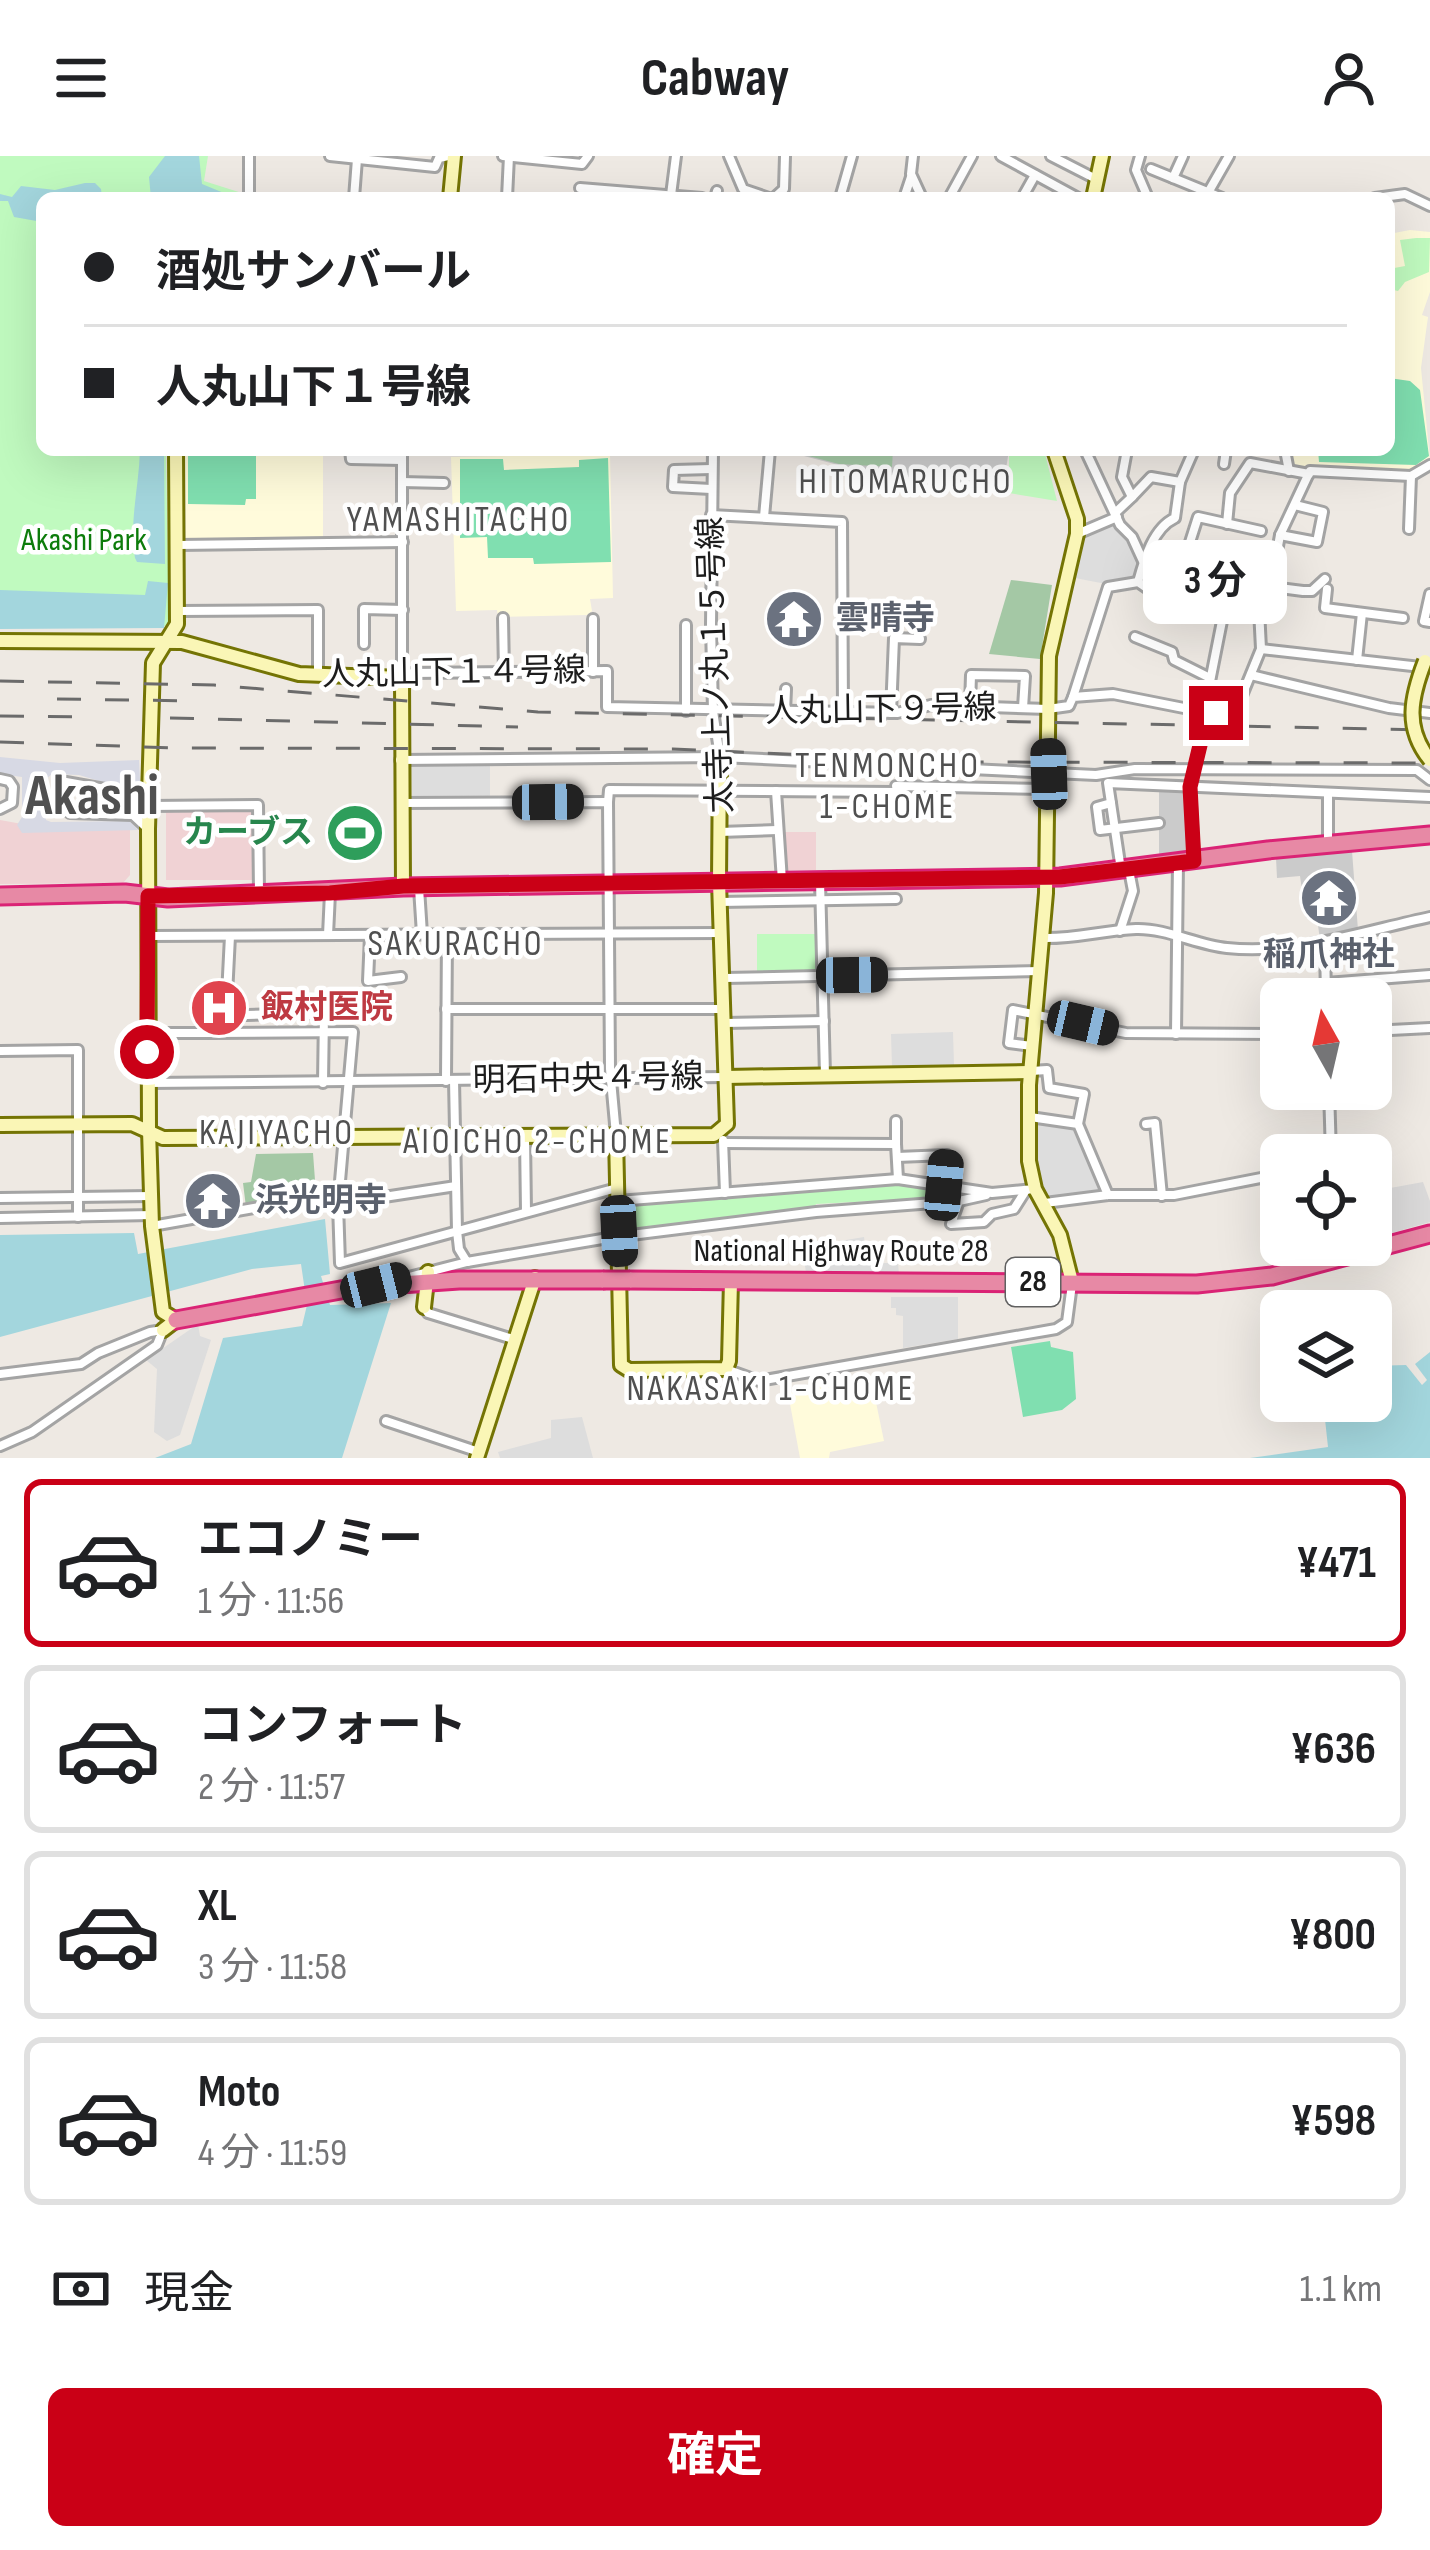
<!DOCTYPE html>
<html lang="ja">
<head>
<meta charset="utf-8">
<style>
	body { margin:0; font-family:"Sofia Sans Condensed","Noto Sans JP",sans-serif; background:#f2f2f2; color:#202124; height:100vh; display:flex; flex-direction:column; font-size:45px; white-space:nowrap }
	* { box-sizing:border-box; margin:0 }
	p { font-size:39px; color:#757577 }
	.icon { flex:none; width:66px; height:66px; fill:none; stroke:currentColor; stroke-width:2; stroke-linecap:round; stroke-linejoin:round }
	.map { position:relative; height:1302px; overflow:hidden }
	.sheet { display:flex; flex-direction:column; background:#fff; flex:1 }
	.sheet>* { flex:none }
	.hud { position:absolute; left:36px; top:36px; width:1359px; height:264px; border-radius:18px; box-shadow:0 12px 48px #0002; display:grid; align-content:center; height:264px; padding:0 48px; background:#fff }
	.needle { width:78px; rotate:352deg }
	.tools { position:absolute; left:1260px; top:822px; display:grid; gap:24px }
	.tools a { display:grid; place-items:center; width:132px; height:132px; border-radius:18px; background:#fff; box-shadow:0 12px 48px #0002; font-size:60px }
	.end { position:absolute; width:54px; height:54px; margin:-27px; border:15px solid #ca0016; background:#fff; box-shadow:0 0 0 6px #fff }
	.from { border-radius:50% }
	.bubble { position:absolute; height:84px; border-radius:18px; background:#fff; box-shadow:0 12px 48px #0002; font-size:39px; font-weight:700; line-height:84px; text-align:center }
	.car { position:absolute; width:36px; height:72px; margin:-36px -18px; border-radius:15px; box-shadow:0 0 9px 3px #0007; background:linear-gradient(#222 24%,#8ab4d8 0 40%,#222 0 76%,#8ab4d8 0 86%,#222 0) }
	.hud b { display:flex; align-items:center; gap:42px; height:114px; font-size:45px }
	.hud b+b { border-top:3px solid #e0e0e0 }
	.hud i { width:30px; height:30px; background:#202124 }
	ul { padding:21px 0 0; list-style:none }
	li { display:flex; align-items:center; gap:36px; height:168px; margin:0 24px 18px; padding:0 24px; border:6px solid #e0e0e0; border-radius:18px }
	li div { flex:1 }
	li b { display:block; font-size:45px }
	li em { font-style:normal; font-weight:700 }
	li.selected { border-color:#ca0016 }
	li>.icon { width:108px; height:108px; stroke-width:1.5 }
	.pay { display:flex; align-items:center; gap:30px; height:132px; padding:0 48px; font-size:45px }
	.pay p { margin-inline-start:auto }
	.action { display:flex; gap:24px; margin-top:auto; padding:24px 48px }
	.action a { flex:1; height:138px; border-radius:18px; background:#ca0016; color:#fff; font-size:48px; font-weight:700; line-height:138px; text-align:center }
	header { display:flex; justify-content:space-between; align-items:center; height:156px; padding:0 48px; background:#fff; font-size:54px; font-weight:700 }
	.map>svg:first-child { display:block }
</style>
</head>
<body>
<header><svg class="icon" aria-label="menu" viewBox="0 0 24 24"><path d="M4 6h16M4 12h16M4 18h16"/></svg>Cabway<svg class="icon" aria-label="person" viewBox="0 0 24 24"><circle cx="12" cy="8" r="4"/><path d="M4 21q1-7 8-7t8 7"/></svg></header>
<div class="map">
<svg width="1430" height="1302" viewBox="0 0 1430 1302">
	<rect width="100%" height="100%" fill="#eee9e3"/>
	<path fill="#dbdada" d="M1423,1026l7,19v21l-59,17 3,-48z"/>
	<g fill="#f0d2d4">
		<rect x="166" y="653" width="86" height="71"/>
		<path d="M0,664l44,8h86v47l-7,8 -123,1z"/>
		<rect x="785" y="676" width="31" height="38"/>
	</g>
	<g fill="#fffbdb">
		<path d="M1410,74l20,2v60l-8,23 6,2 -7,51 9,92 -18,12 -118,-6 -4,-16h99v-216z"/>
		<path d="M185,294h106l1,5 31,1v84l-137,1z"/>
		<path d="M610,298l3,144 -23,1 2,12 -5,4 -89,2 -1,-7 -41,1 -5,-154z"/>
		<path d="M871,1222l13,63 -54,11 -1,6h-29l-12,-65z"/>
	</g>
	<g fill="#cbcbcb">
		<path d="M781,294h228l-7,44 -49,-13 -84,-8z"/>
		<path d="M1159,629l29,3 3,62 -32,4z"/>
		<path d="M1352,695l6,79 -38,10 -3,-22h-11l-6,-42 -23,2 -1,-20z"/>
	</g>
	<g fill="#a4c8a5">
		<path d="M801,294h92l-1,17 -53,-3 -38,-10z"/>
		<path d="M1011,424l41,5 -12,74 -51,-5z"/>
		<path d="M313,997l3,41 -70,13 -3,-24 8,-1 5,-28z"/>
	</g>
	<g fill="#c0fabf">
		<path d="M0,0h208l-4,25 41,13 1,4h-204v252h124l3,176 -169,1z"/>
		<path d="M1416,82h14l-1,34 -24,10 -7,9 -9,-2v-20l16,-3 -5,-26z"/>
		<path d="M1009,294h35l13,51 -48,-8z"/>
		<path d="M757,778h64l-2,36 -62,3z"/>
		<path d="M887,1026l83,14 -154,8 -2,4 -186,23 3,-26z"/>
	</g>
	<g fill="#80dfb0">
		<path d="M1389,222l21,3 10,9 9,66 -13,9 -97,-3 -1,-12h71z"/>
		<path d="M188,294h68v49h-10l-1,6 -57,-1z"/>
		<path d="M608,302l3,104 -77,2 -1,-6h-45l-1,-21 -27,1v-79h43l1,11 75,-3v-7z"/>
		<path d="M1050,1185l1,6 22,5 3,47 -14,11 -39,7 -12,-70z"/>
	</g>
	<g fill="#ddd">
		<path d="M1116,364l23,38 -3,20 -30,6 -36,-7 15,-44z"/>
		<path d="M490,607v35l-78,1 -1,-34z"/>
		<path d="M953,876l1,33 -62,2 -1,-33z"/>
		<path d="M1037,965l36,4 29,64 -2,4 -48,7 -6,-6 -9,-19z"/>
		<path d="M864,1081l3,26h31l1,11 -93,-1 -2,-14 31,-1 -1,-16z"/>
		<path d="M891,1141h67v42l-55,9v-32l-7,-1v-7h-5z"/>
		<path d="M198,1168l2,12 11,4 -31,95 -13,6 -13,-9 3,-63 -11,-9z"/>
		<path d="M582,1261l11,41h-93l-2,-6 53,-14v-18z"/>
	</g>
	<path fill="#d7d9e4" d="M0,601l60,6 79,-3 1,21 -6,6h-15l-40,-12 -27,-1 -6,5 -1,28 1,13 5,2 79,-1 8,9 -116,3 -5,-8 5,-8v-40l-22,-3z"/>
	<g fill="#a3d6dd">
		<path d="M165,0h34l3,28 34,14h-85l-2,-21z"/>
		<path d="M85,27h10l6,6 1,9h-60v24l-28,-5 -6,-16h-8v-7l12,3 9,-11 34,4z"/>
		<path d="M140,294h24l1,114 -28,-2 -2,-4c-6,-37 4,-71 5,-108z"/>
		<path d="M148,425l20,2 -4,45 -164,1v-39l145,5z"/>
		<path d="M325,1063l5,55 -9,2 9,29 61,-2 -49,155h-187l36,-14 32,-106 79,-12 5,-21 -6,-41 -49,5 -252,68v-102l134,-2 4,21z"/>
		<path d="M1430,1196v106h-180l78,-11 -5,-46h48v-35l35,-1 16,20 5,-5 -12,-16z"/>
	</g>
	<g fill="none" stroke-linecap="round" stroke-linejoin="round">
		<g stroke="#a4a4a4" stroke-width="14">
			<g id="street">
				<path d="M330,0l105,11 4,-9 9,-2"/>
				<path d="M503,0l79,8 6,-8"/>
				<path d="M729,0l14,33 26,9"/>
				<path d="M913,0l-2,18 11,24"/>
				<path d="M1001,0l77,42"/>
				<path d="M1051,0l47,24"/>
				<path d="M1140,0l-4,14 12,28"/>
				<path d="M1151,13l71,29"/>
				<path d="M1173,22l10,-22"/>
				<path d="M580,32l122,10"/>
				<path d="M671,39l5,-39"/>
				<path d="M249,42v-42"/>
				<path d="M354,42l3,-39"/>
				<path d="M507,42l2,-42"/>
				<path d="M715,42l2,-7"/>
				<path d="M774,42l10,-9 1,-33"/>
				<path d="M840,42l12,-42"/>
				<path d="M904,42l7,-21"/>
				<path d="M949,42l23,-42"/>
				<path d="M1022,42l13,-23"/>
				<path d="M1205,42l24,-42"/>
				<path d="M1375,42l30,-4 25,12"/>
				<path d="M350,294l1,9 51,1"/>
				<path d="M402,294v228l10,-5 195,-2v36l290,6 34,-8 117,4 21,-3 4,-9 40,-3 91,18 3,4"/>
				<path d="M713,294l-2,175 2,86 7,46"/>
				<path d="M1085,294l35,75 12,12 11,24"/>
				<path d="M1285,294l4,21"/>
				<path d="M1224,308l2,-14"/>
				<path d="M711,313l-37,1 -1,17 38,2"/>
				<path d="M402,326l42,1"/>
				<path d="M1132,341l19,-20 29,5"/>
				<path d="M1115,357l17,-16 -10,-20 5,-27"/>
				<path d="M711,359l131,7 1,190"/>
				<path d="M764,361l6,-67"/>
				<path d="M1227,368l3,-31 20,-30 59,11"/>
				<path d="M1409,373l2,-53"/>
				<path d="M1077,378l40,-17"/>
				<path d="M1280,379l37,7 6,-30 -28,-7"/>
				<path d="M178,389l225,-3"/>
				<path d="M1138,426c6,-22 15,-54 37,-64l5,-36 14,-32"/>
				<path d="M1232,426l71,9h9l13,-12"/>
				<path d="M1327,433l-2,19 78,10"/>
				<path d="M1430,438l-6,27 6,1"/>
				<path d="M178,455l140,-1v66"/>
				<path d="M503,462l1,55"/>
				<path d="M593,463v53"/>
				<path d="M686,469v86"/>
				<path d="M1135,481l37,15 2,8 36,18"/>
				<path d="M364,488v-35l39,1"/>
				<path d="M1261,493l169,19"/>
				<path d="M1357,504l5,-47"/>
				<path d="M1251,519l138,33 41,5"/>
				<path d="M1073,541l35,-110 30,-5 13,9 13,-1 5,-27 15,-2 14,-44 63,14"/>
				<path d="M970,550l1,-31 54,1 -2,32"/>
				<path d="M785,556l1,-23"/>
				<path d="M1204,556l19,-96 10,-11 31,-6"/>
				<path d="M891,557l3,-75 26,1"/>
				<path d="M400,604l320,-3 376,18 39,-6 282,1 13,10"/>
				<path d="M0,623l9,2 4,6 -1,16 -12,6"/>
				<path d="M896,630l151,3"/>
				<path d="M776,635l6,90"/>
				<path d="M608,646l1,-12 286,2"/>
				<path d="M401,647l207,-1 2,267 6,66"/>
				<path d="M1111,647l10,67"/>
				<path d="M149,650l109,-1 1,88"/>
				<path d="M1159,667l-59,7 -3,-23 14,-4 -3,-20 322,14"/>
				<path d="M148,673l-15,-14 -63,-2 -6,-6 -2,-20 4,-5 50,9 33,-1"/>
				<path d="M720,676l57,-2"/>
				<path d="M1328,688v-50"/>
				<path d="M1194,704l-4,-73 17,-71 34,-18 20,-49 -2,-40 10,-13 11,-61 30,-64 101,5 19,-11"/>
				<path d="M820,725l5,194"/>
				<path d="M419,732l3,46"/>
				<path d="M720,746l176,-3"/>
				<path d="M1120,775l13,-40 -4,-21"/>
				<path d="M328,779l2,-42"/>
				<path d="M370,779l-2,46 33,-4"/>
				<path d="M148,780l573,-3"/>
				<path d="M1043,782c32,1 62,-8 93,-9 30,-1 61,16 91,19 69,7 137,-17 203,-31"/>
				<path d="M1325,787l1,56"/>
				<path d="M725,822l314,-7"/>
				<path d="M1326,827l104,-8"/>
				<path d="M446,853h277"/>
				<path d="M226,859l4,-79"/>
				<path d="M725,867l99,-2"/>
				<path d="M1371,875l59,-3"/>
				<path d="M149,877h62v-17l142,-4"/>
				<path d="M211,877l142,-1 -15,172 2,59 277,-75"/>
				<path d="M1176,878l2,-171"/>
				<path d="M1032,890l-23,-3 4,-33 113,23 155,1"/>
				<path d="M0,895l78,-1v167"/>
				<path d="M1031,915l16,-1 2,18 35,6 -6,30"/>
				<path d="M454,924l3,151 2,18 8,13 141,-24"/>
				<path d="M446,925l1,-147"/>
				<path d="M149,927l577,-6"/>
				<path d="M323,927l1,-70"/>
				<path d="M1329,933l2,66"/>
				<path d="M1030,961l48,7 30,71"/>
				<path d="M896,965v23"/>
				<path d="M1146,968l9,-1 7,73"/>
				<path d="M525,981l1,75"/>
				<path d="M723,984l2,53"/>
				<path d="M724,987l172,1 2,35"/>
				<path d="M897,1001l50,-2 -2,30"/>
				<path d="M0,1042l151,-2"/>
				<path d="M618,1045l280,-22 94,14 42,-4"/>
				<path d="M959,1045l-8,23 33,-2 8,-8 22,-5 12,-19"/>
				<path d="M1045,1047l63,-8h66l107,-21"/>
				<path d="M338,1048l118,-18"/>
				<path d="M0,1062l152,-3"/>
				<path d="M152,1070l187,-33"/>
				<path d="M631,1079l185,-23 143,-11 27,-6"/>
				<path d="M405,1122l62,-16"/>
				<path d="M424,1151l4,6 88,27"/>
				<path d="M726,1213l33,12 297,-52 11,-7 5,-38"/>
				<path d="M0,1218l81,-10 17,-11 52,-21 13,-2"/>
				<path d="M386,1265l93,31"/>
				<path d="M0,1290l32,-14 125,-87 6,-15"/>
			</g>
		</g>
		<g stroke="#747404" stroke-width="18">
			<g id="secondary">
				<path d="M450,42l4,-42"/>
				<path d="M1093,42l9,-42"/>
				<path d="M1054,294l23,69v15l-28,122 -3,237 -17,192v76l6,28 25,46 12,47"/>
				<path d="M0,485l182,1 117,32 103,4 1,209"/>
				<path d="M726,921l303,-5"/>
				<path d="M0,969l132,-1 31,14 551,-3 13,-11 -8,-242 1,-125"/>
				<path d="M616,980l5,229 8,5 97,-1 3,-8 2,-80"/>
				<path d="M424,1151l4,-35"/>
				<path d="M163,1174l13,-10 -13,-8 -11,-86 -3,-96 -1,-301 5,-166 24,-39 -1,-174"/>
				<path d="M477,1302l58,-180"/>
			</g>
		</g>
		<g stroke="#da2375" stroke-width="21">
			<g id="highway">
				<path d="M0,740l125,-3 43,5 235,-11 657,-10 208,-27 162,-15"/>
				<path d="M630,1124l567,4 75,-8 158,-42"/>
				<path d="M176,1164l181,-33 102,-7h144"/>
			</g>
		</g>
		<use href="#street" stroke="#fff" stroke-width="8"/>
		<use href="#secondary" stroke="#faf6b6" stroke-width="12"/>
		<use href="#highway" stroke="#e789a5" stroke-width="15"/>
		<g stroke="#6b6b6b" stroke-width="3" stroke-dasharray="24 24" stroke-linecap="butt">
			<path d="M0,525l214,4 324,27 892,18"/>
			<path d="M57,543l144,2"/>
			<path d="M0,560l86,1"/>
			<path d="M170,562l348,9"/>
			<path d="M0,586l175,6 498,1 289,13 468,1"/>
		</g>
		<g stroke="#a4a4a4" stroke-width="14" stroke-linecap="butt">
			<path id="street-bridge" d="M608,1082l23,-3"/>
		</g>
		<g stroke="#747404" stroke-width="18" stroke-linecap="butt">
			<path id="secondary-bridge" d="M1425,505c-14,36 -21,67 5,99"/>
		</g>
		<g stroke="#da2375" stroke-width="21" stroke-linecap="butt">
			<path id="highway-bridge" d="M603,1124h27"/>
		</g>
		<use href="#street-bridge" stroke="#fff" stroke-width="8"/>
		<use href="#secondary-bridge" stroke="#faf6b6" stroke-width="12"/>
		<use href="#highway-bridge" stroke="#e789a5" stroke-width="15"/>
	</g>
	<g fill="none" stroke-linecap="round" stroke-linejoin="round">
		<path stroke="#ca0016" stroke-width="15" d="M147,896l1,-156 182,-3 73,-7 657,-9 134,-16 -4,-74 17,-71 9,-3"/>
	</g>
	<defs>
		<g id="temple-disc" transform="scale(3)"><circle r="9.5" fill="#6b7280" stroke="#fff"/><path d="M0-6L5-2H3V0L6.5 2.5H4V6H1.5V3h-3V6H-4V2.5H-6.5L-3 0V-2H-5Z" fill="#fff"/></g>
		<g id="stadium-disc" transform="scale(3)"><circle r="9.5" fill="#2e9e5b" stroke="#fff"/><path d="M0-5a6.5 5 0 1 0 0 10a6.5 5 0 1 0 0-10ZM-3.5-1.8h7v3.6h-7Z" fill="#fff"/></g>
		<g id="hospital-disc" transform="scale(3)"><circle r="9.5" fill="#e0444e" stroke="#fff"/><path d="M-5-5h3v3.5h4V-5h3V5h-3V1.5h-4V5h-3Z" fill="#fff"/></g>
	</defs>
	<g fill-rule="evenodd">
		<use href="#temple-disc" x="794" y="463"/>
		<use href="#stadium-disc" x="355" y="677"/>
		<use href="#temple-disc" x="1329" y="742"/>
		<use href="#hospital-disc" x="219" y="852"/>
		<use href="#temple-disc" x="213" y="1045"/>
	</g>
	<g text-anchor="middle" dominant-baseline="central" stroke-width="9" stroke-linejoin="round" paint-order="stroke">
		<rect fill="#fff" stroke="#616161" stroke-width="3" x="1006" y="1102" width="54" height="48" rx="9"/>
		<g font-size="30" font-weight="bold" fill="#1d1d1d">
			<text x="1033" y="1126">28</text>
		</g>
		<g font-size="33" fill="#0d7c0b" stroke="#fff">
			<text x="84" y="384">Akashi Park</text>
		</g>
		<g font-size="33" font-weight="bold" fill="#5b616d" stroke="#fff" text-anchor="start">
			<text x="836" y="463">雲晴寺</text>
			<text x="1329" y="799" text-anchor="middle">稲爪神社</text>
			<text x="255" y="1045">浜光明寺</text>
		</g>
		<g font-size="33" fill="#1d1d1d" stroke="#fff">
			<text transform="translate(716 509) rotate(-92)">太寺上ノ丸１５号線</text>
			<text transform="translate(454 517) rotate(-1)">人丸山下１４号線</text>
			<text transform="translate(881 554) rotate(-1)">人丸山下９号線</text>
			<text transform="translate(588 923) rotate(-1)">明石中央４号線</text>
			<text x="841" y="1095">National Highway Route 28</text>
		</g>
		<g font-size="33" font-weight="bold" fill="#27864d" stroke="#fff" text-anchor="end">
			<text x="313" y="677">カーブス</text>
		</g>
		<g font-size="33" font-weight="bold" fill="#be3a42" stroke="#fff" text-anchor="start">
			<text x="261" y="852">飯村医院</text>
		</g>
		<g font-size="36" letter-spacing="3" fill="#505050" stroke="#fff">
			<text x="906" y="326">HITOMARUCHO</text>
			<text x="459" y="364">YAMASHITACHO</text>
			<text x="888" y="610">TENMONCHO<tspan x="888" dy="41">1-CHOME</tspan></text>
			<text x="456" y="788">SAKURACHO</text>
			<text x="277" y="977">KAJIYACHO</text>
			<text x="538" y="986">AIOICHO 2-CHOME</text>
			<text x="771" y="1233">NAKASAKI 1-CHOME</text>
		</g>
		<g font-size="57" font-weight="bold" fill="#505050" stroke="#fff">
			<text x="92" y="641">Akashi</text>
		</g>
	</g>
</svg>
<div class="tools">
<a><svg class="needle" viewBox="-14 -14 28 28"><path d="M0-13l5 13h-10z" fill="#e53935"/><path d="M0 13l5-13h-10z" fill="#757577"/></svg></a>
<a><svg class="icon" aria-label="locate" viewBox="0 0 24 24"><circle cx="12" cy="12" r="6"/><path d="M12 2v4M12 18v4M2 12h4M18 12h4"/></svg></a>
<a><svg class="icon" aria-label="layers" viewBox="0 0 24 24"><path d="M12 4l9 5-9 5-9-5zM3 14l9 5 9-5"/></svg></a>
</div>
<i class="end from" style="left:147px;top:896px"></i>
<i class="end" style="left:1216px;top:557px"></i>
<div class="bubble" style="left:1143px;top:384px;width:144px">3 分</div>
<i class="car" style="left:1049px;top:618px;rotate:358deg"></i>
<i class="car" style="left:548px;top:646px;rotate:89deg"></i>
<i class="car" style="left:852px;top:819px;rotate:89deg"></i>
<i class="car" style="left:1083px;top:867px;rotate:103deg"></i>
<i class="car" style="left:944px;top:1029px;rotate:5deg"></i>
<i class="car" style="left:619px;top:1075px;rotate:177deg"></i>
<i class="car" style="left:376px;top:1129px;rotate:76deg"></i>
<div class="hud">
<b><i class="from"></i>酒処サンバール</b>
<b><i></i>人丸山下１号線</b>
</div>
</div>
<section class="sheet">
<ul>
<li class="selected"><svg class="icon" aria-label="car" viewBox="0 0 24 24"><path d="M5 17H2v-5l4-1 3-4h7l3 4 3 1v5h-3M9 17h6M6 11h13"/><circle cx="7" cy="17" r="2"/><circle cx="17" cy="17" r="2"/></svg><div><b>エコノミー</b><p>1 分 · 11:56</p></div><em>¥471</em></li>
<li><svg class="icon" aria-label="car" viewBox="0 0 24 24"><path d="M5 17H2v-5l4-1 3-4h7l3 4 3 1v5h-3M9 17h6M6 11h13"/><circle cx="7" cy="17" r="2"/><circle cx="17" cy="17" r="2"/></svg><div><b>コンフォート</b><p>2 分 · 11:57</p></div><em>¥636</em></li>
<li><svg class="icon" aria-label="car" viewBox="0 0 24 24"><path d="M5 17H2v-5l4-1 3-4h7l3 4 3 1v5h-3M9 17h6M6 11h13"/><circle cx="7" cy="17" r="2"/><circle cx="17" cy="17" r="2"/></svg><div><b>XL</b><p>3 分 · 11:58</p></div><em>¥800</em></li>
<li><svg class="icon" aria-label="car" viewBox="0 0 24 24"><path d="M5 17H2v-5l4-1 3-4h7l3 4 3 1v5h-3M9 17h6M6 11h13"/><circle cx="7" cy="17" r="2"/><circle cx="17" cy="17" r="2"/></svg><div><b>Moto</b><p>4 分 · 11:59</p></div><em>¥598</em></li>
</ul>
<div class="pay"><svg class="icon" aria-label="cash" viewBox="0 0 24 24"><path d="M3 7h18v10H3z"/><circle cx="12" cy="12" r="2"/></svg>現金<p>1.1 km</p></div>
<div class="action"><a>確定</a></div>
</section>
</body>
</html>
